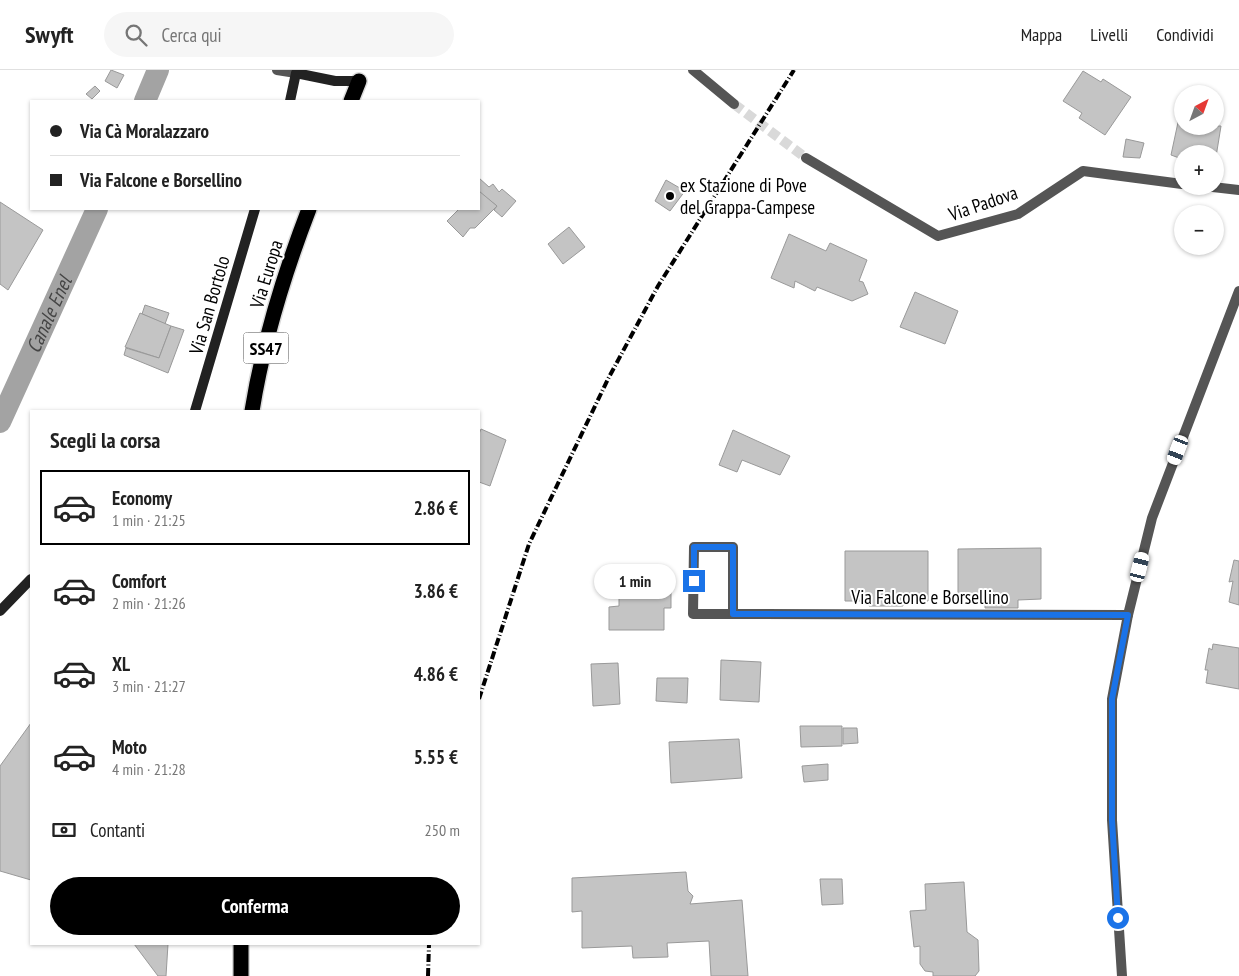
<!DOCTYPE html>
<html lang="it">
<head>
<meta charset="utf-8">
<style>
	body { margin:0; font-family:"PT Sans Narrow",sans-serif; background:#f6f6f6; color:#222; height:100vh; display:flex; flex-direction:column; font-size:19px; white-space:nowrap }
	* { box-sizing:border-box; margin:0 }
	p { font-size:16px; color:#767676 }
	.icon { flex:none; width:28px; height:28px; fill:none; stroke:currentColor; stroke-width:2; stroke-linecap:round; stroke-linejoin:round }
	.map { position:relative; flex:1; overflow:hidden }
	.sheet { position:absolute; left:30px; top:340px; width:450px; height:535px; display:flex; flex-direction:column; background:#fff; border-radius:0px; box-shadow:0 1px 4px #0004 }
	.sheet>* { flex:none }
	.hud { position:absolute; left:30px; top:30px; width:450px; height:110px; border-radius:0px; box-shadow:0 1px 4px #0004; display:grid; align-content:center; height:110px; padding:0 20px; background:#fff }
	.needle { width:32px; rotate:41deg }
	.buttons { position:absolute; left:1174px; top:15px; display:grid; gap:10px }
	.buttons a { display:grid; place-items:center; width:50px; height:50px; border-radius:50%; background:#fff; box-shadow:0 1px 4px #0004; font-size:25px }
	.end { position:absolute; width:22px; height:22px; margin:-11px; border:6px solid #1a73e8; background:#fff; box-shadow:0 0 0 2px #fff }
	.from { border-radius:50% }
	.bubble { position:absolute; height:35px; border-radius:18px; background:#fff; box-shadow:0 1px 4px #0004; font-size:16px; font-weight:800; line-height:35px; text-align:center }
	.car { position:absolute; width:15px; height:30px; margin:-15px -8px; border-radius:6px; box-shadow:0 0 4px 1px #0007; background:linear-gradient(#fff 24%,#345 0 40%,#fff 0 76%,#345 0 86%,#fff 0) }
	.hud b { display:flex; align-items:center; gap:18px; height:48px; font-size:19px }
	.hud b+b { border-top:1px solid #e0e0e0 }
	.hud i { width:12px; height:12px; background:#222 }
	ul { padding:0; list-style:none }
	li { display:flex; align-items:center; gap:15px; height:75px; margin:0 10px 8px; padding:0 10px; border:2px solid transparent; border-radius:0px }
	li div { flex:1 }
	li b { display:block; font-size:19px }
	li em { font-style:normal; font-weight:800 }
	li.selected { border-color:#000 }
	li>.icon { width:45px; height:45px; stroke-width:1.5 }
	h2 { padding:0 20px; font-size:22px; line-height:60px }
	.pay { display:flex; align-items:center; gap:12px; height:55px; padding:0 20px; font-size:19px }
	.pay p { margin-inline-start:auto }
	.button { display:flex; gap:10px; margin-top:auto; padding:10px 20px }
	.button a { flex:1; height:58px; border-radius:30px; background:#000; color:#fff; font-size:20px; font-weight:800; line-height:58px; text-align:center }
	header { display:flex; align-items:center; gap:30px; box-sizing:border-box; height:70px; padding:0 25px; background:#fff; border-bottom:1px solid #e0e0e0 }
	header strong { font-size:24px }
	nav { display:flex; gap:28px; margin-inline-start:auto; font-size:18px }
	.search { width:350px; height:45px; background:#f6f6f6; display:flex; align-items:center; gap:12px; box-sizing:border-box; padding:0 18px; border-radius:28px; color:#767676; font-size:19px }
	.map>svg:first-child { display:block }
</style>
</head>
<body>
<header>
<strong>Swyft</strong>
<div class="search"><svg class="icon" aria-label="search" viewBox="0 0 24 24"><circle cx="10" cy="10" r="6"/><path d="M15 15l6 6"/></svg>Cerca qui</div>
<nav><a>Mappa</a><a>Livelli</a><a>Condividi</a></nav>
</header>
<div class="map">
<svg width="1239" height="906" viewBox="0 0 1239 906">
	<rect width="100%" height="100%" fill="#fff"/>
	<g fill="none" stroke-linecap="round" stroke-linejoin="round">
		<g stroke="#a3a3a3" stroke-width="22">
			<path d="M145,31l13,-31"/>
			<path id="s1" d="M0,352l97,-213"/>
		</g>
	</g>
	<g fill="#c4c4c4" stroke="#999">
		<path d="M111,0l13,5 -7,13 -12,-7z"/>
		<path d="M1083,1l18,11 2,-3 28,18 -26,38 -26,-17 3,-5 -19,-12z"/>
		<path d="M95,16l5,5 -8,8 -6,-5z"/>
		<path d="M1180,43l2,1v12h39l-6,37v-9h-33v5l-11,-4z"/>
		<path d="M1126,69l18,4 -4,15 -17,-1z"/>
		<path d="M479,108l10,9 4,-3 6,8 3,-3 14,12 -14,16 -8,-7 3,-4 -18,-14z"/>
		<path d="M666,110l19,11 -15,20 -15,-10z"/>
		<path d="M479,121l18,15 -22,22h-5l-7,9 -16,-16 12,-12h20z"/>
		<path d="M0,132l43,28 -35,60 -8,-6z"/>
		<path d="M569,157l16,20 -22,17 -15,-20z"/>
		<path d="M789,164l37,17 4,-8 37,17 -8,21 4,1 5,12 -16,7 -35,-14 -2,4 -20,-10 -1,7 -23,-10z"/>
		<path d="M915,222l43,19 -13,33 -45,-17z"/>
		<path d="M145,235l24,8 -4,11 -23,-10z"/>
		<path d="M140,243l31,13 -12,32 -34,-11z"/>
		<path d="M171,256l13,4 -16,43 -44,-18 2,-7 33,10z"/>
		<path d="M481,359l25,11 -16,46 -11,-4v-48z"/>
		<path d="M733,360l57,26 -10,19 -38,-15 -5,12 -18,-7z"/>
		<path d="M1041,478v51l-23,1v8h-33v-11l-27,1v-49z"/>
		<path d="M845,481h83v50l-25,-1v6h-34v-5h-24z"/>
		<path d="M1234,490l5,1v44l-10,-3 4,-21 -4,1z"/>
		<path d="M619,506h52v32h-7v22h-55v-23l10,-1z"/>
		<path d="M1213,574l26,4v41l-33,-6 2,-13h-3l4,-22 3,2z"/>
		<path d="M721,590l40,2 -2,40 -39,-2z"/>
		<path d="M618,593l2,41 -27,2 -2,-42z"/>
		<path d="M657,608h31l-1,25 -31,-2z"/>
		<path d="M31,653v157l-31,-9v-105z"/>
		<path d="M800,656h42v20l-41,1z"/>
		<path d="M843,658h14l1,15 -15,1z"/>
		<path d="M739,669l3,39 -71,5 -2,-41z"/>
		<path d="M828,694v16l-24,2 -2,-16z"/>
		<path d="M686,802l2,19 5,5 -3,8 52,-4 6,76h-37l-2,-35 -42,2 1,14 -35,1 -1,-12 -50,2v-37l-10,1v-34z"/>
		<path d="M820,809h22l1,25 -21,1z"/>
		<path d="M964,812l3,50 11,8 1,31 -4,5h-42v-4l-8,-1 -5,-7v-18l-6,1 -4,-36 16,-1 -1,-26z"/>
		<path d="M134,874h34l-2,32h-8z"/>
	</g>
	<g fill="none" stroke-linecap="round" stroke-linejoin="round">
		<path stroke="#d9d9d9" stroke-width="10" stroke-dasharray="10 5" stroke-linecap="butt" d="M734,34l72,54"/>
		<g stroke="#dbdbdb" stroke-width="18">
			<g id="highway">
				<path d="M351,31l8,-20"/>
				<path d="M252,341c11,-69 32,-137 57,-202"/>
				<path d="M241,906v-32"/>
			</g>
		</g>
		<path stroke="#555" stroke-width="10" d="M694,477h39v67h-40z"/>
		<g stroke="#555" stroke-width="10">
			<path d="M277,0l19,3"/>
			<path d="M693,0l41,34"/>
			<path d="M806,88l132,78 80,-22 65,-43 99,13"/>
			<path d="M1204,116l35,4"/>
			<path d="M733,544l395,1"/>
			<path d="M1122,906l-10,-156v-121l16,-84 24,-97 87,-227"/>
		</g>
		<g stroke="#222" stroke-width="10">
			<path d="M290,31l6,-28 39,8h24"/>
			<path d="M195,341l60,-202"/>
			<path d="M0,541l31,-32"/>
		</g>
		<use href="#highway" stroke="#000" stroke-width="15"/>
		<g stroke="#000" stroke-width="4" stroke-dasharray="8 2.5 1 2.5" stroke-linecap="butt">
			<path d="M479,629l50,-155 79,-165 50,-93 136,-216"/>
			<path d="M428,906l1,-32"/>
		</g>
	</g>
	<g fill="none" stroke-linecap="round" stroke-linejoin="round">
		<path stroke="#1a73e8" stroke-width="6" d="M694,511v-34h39v67l395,1 -16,84v121l6,98"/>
	</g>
	<circle fill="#000" stroke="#fff" stroke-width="2" cx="670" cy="126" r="5"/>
	<g text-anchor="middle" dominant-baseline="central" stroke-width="4" stroke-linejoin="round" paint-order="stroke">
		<rect fill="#fff" stroke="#4c4c4c" stroke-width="1" x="243.5" y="262.5" width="45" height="31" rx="4"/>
		<g font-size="18" font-weight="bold" fill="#000">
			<text x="266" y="278">SS47</text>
		</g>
		<g font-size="19" fill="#000" stroke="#fff" text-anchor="start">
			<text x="680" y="115">ex Stazione di Pove<tspan x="680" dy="22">del Grappa-Campese</tspan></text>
		</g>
		<g font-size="19" fill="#000" stroke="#fff">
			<text transform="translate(983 133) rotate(-19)">Via Padova</text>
			<text transform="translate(266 204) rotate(-73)">Via Europa</text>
			<text transform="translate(209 235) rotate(-74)">Via San Bortolo</text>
			<text x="930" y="527">Via Falcone e Borsellino</text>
		</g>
		<g font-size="20" font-style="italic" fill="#444" stroke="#fff">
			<text stroke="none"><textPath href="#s1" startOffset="118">Canale Enel</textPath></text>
		</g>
	</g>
</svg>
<div class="buttons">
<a><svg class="needle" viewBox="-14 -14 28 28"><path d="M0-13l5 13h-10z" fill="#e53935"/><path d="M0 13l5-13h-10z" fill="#767676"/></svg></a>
<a>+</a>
<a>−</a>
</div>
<i class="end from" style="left:1118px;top:848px"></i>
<i class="end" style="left:694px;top:511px"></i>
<div class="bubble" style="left:594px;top:494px;width:82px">1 min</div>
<i class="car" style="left:1178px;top:380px;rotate:201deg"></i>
<i class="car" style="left:1140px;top:497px;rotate:14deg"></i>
<div class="hud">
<b><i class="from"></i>Via Cà Moralazzaro</b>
<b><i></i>Via Falcone e Borsellino</b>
</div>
<section class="sheet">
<h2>Scegli la corsa</h2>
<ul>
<li class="selected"><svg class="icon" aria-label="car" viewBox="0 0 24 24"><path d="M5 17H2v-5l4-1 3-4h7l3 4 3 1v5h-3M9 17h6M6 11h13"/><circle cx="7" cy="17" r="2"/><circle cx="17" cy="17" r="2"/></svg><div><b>Economy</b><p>1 min · 21:25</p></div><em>2.86 €</em></li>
<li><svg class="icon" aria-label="car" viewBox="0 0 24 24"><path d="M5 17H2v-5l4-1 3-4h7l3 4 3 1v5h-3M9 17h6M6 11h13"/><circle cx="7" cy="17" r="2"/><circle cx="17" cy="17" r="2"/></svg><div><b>Comfort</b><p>2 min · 21:26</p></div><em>3.86 €</em></li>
<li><svg class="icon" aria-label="car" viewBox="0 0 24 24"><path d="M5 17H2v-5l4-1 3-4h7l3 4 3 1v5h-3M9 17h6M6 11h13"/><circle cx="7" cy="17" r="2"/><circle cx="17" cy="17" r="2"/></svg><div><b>XL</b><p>3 min · 21:27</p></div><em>4.86 €</em></li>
<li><svg class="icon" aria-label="car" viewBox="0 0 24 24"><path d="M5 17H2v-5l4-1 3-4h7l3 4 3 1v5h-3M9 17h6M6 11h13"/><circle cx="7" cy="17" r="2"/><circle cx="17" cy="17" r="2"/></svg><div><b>Moto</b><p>4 min · 21:28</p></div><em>5.55 €</em></li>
</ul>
<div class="pay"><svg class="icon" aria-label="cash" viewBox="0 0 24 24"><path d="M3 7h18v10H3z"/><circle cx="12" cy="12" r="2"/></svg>Contanti<p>250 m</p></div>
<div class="button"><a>Conferma</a></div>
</section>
</div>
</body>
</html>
